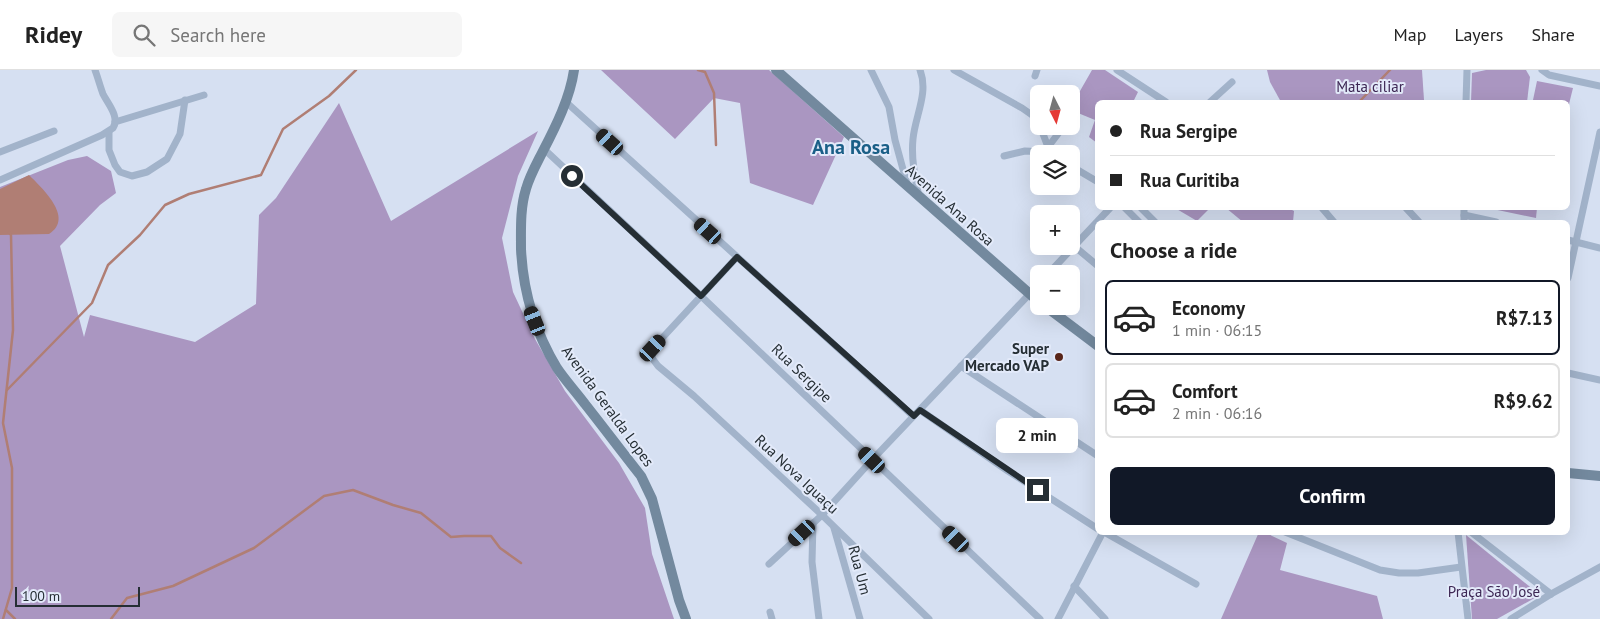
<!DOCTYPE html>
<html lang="en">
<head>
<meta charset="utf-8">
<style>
	body { margin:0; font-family:"PT Sans",sans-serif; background:#f6f6f6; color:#222; height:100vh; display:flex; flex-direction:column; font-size:19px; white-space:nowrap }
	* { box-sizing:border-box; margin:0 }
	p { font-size:16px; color:#767676 }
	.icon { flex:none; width:28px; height:28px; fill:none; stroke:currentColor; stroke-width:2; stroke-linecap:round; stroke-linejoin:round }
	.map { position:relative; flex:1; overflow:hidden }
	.drawer { position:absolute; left:1095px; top:150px; width:475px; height:315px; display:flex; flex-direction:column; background:#fff; border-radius:8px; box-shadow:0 5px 20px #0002 }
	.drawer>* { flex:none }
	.banner { position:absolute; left:1095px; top:30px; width:475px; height:110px; border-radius:8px; box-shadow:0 5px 20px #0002; display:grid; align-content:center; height:110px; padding:0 15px; background:#fff }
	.needle { width:32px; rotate:174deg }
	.fabs { position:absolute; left:1030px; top:15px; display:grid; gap:10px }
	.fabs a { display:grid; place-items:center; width:50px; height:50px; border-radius:8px; background:#fff; box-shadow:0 5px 20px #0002; font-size:25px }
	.scale { position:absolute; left:15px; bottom:12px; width:125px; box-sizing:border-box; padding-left:5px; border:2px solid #252e34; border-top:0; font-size:14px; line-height:18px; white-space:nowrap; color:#252e34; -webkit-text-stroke:4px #e3eafa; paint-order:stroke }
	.end { position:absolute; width:22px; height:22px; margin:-11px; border:6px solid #252e34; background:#fff; box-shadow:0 0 0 2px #fff }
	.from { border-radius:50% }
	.bubble { position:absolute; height:35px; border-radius:8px; background:#fff; box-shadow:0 5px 20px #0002; font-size:16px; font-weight:700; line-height:35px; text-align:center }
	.car { position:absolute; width:15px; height:30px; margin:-15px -8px; border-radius:6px; box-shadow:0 0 4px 1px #0007; background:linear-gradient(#222 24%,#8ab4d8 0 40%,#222 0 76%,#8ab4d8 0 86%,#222 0) }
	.banner b { display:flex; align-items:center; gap:18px; height:48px; font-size:19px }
	.banner b+b { border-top:1px solid #e0e0e0 }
	.banner i { width:12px; height:12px; background:#222 }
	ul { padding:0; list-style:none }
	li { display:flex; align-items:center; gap:15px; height:75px; margin:0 10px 8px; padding:0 5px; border:2px solid #e0e0e0; border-radius:8px }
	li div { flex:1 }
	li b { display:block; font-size:19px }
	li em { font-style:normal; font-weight:700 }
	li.selected { border-color:#111827 }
	li>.icon { width:45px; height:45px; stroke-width:1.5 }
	h2 { padding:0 15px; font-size:22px; line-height:60px }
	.cta { display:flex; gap:10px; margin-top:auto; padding:10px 15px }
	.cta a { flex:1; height:58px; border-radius:8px; background:#111827; color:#fff; font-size:20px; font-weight:700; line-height:58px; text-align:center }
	header { display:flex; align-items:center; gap:30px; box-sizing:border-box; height:70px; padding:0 25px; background:#fff; border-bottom:1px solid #e0e0e0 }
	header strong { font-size:24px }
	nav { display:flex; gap:28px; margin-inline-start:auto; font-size:18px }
	.search { width:350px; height:45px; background:#f6f6f6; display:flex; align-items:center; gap:12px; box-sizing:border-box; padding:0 18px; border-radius:8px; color:#767676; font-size:19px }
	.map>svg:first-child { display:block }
</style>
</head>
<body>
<header>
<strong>Ridey</strong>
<div class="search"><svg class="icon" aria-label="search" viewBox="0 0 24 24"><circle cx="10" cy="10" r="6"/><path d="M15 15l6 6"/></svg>Search here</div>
<nav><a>Map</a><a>Layers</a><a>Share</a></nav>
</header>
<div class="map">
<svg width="1600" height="549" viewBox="0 0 1600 549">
	<rect width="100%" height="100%" fill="#d6e0f2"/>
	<g fill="#aa96c1">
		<path d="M601,0h168l75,67 -31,68 -63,-22 -10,-80 -26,-5 -39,41z"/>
		<path d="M1092,0h13l33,22 -5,10h-35l-1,41 -8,-6 6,-17 -17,-7 -6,-8z"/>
		<path d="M1267,0h155l2,30 -21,2h-122l-11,-20z"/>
		<path d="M1486,0h40l4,7 -3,25h-56l1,-29z"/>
		<path d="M1537,11l36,7 -5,20v-6h-23l-12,-2z"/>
		<path d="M339,33l52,118 147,-90 -20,45 -16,62 11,54 22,47 30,52 54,72 26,45 7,46 22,65h-674v-432l68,-27 19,-4 24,15 5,22 -16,12 -40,41 24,91 6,-22 105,27 61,-38 3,-89 17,-17z"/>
		<path d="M1175,138h35l-13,13z"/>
		<path d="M1226,138h62l6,3 -1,11h-50z"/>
		<path d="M1488,138h49l-1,10z"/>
		<path d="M1259,462l7,1 21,10 -7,27 97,26 6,23h-162z"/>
		<path d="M1466,465l74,60 -43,24h-25z"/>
	</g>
	<path fill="#b07e74" d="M29,105c13,13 46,43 20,59l-49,1v-46z"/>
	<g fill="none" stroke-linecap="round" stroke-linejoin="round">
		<g stroke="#b07e74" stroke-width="2.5">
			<path d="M698,0l7,2 9,21 2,52"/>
			<path d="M1359,32l31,-32"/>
			<path d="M7,320l85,-87 16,-38 32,-30 25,-30 24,-11 72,-19 22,-46 46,-33 27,-26"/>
			<path d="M6,540l9,9"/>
			<path d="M3,549l9,-31v-120l-9,-45 10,-93 -2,-95 -2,-3"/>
			<path d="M111,549l16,-21 46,-12 81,-38 70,-52 29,-6 40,15 28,8 30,24 13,-1h27l9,12 21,15"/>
		</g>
		<g stroke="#a2b3ca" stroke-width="7">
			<path d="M871,0l18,37 6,33 12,44"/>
			<path d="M954,0l68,38 10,7 7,8"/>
			<path d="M1117,0l49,32"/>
			<path d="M1542,0l7,5 51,11"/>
			<path d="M1035,6l2,-6"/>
			<path d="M566,32l347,314"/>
			<path d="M1210,32l22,-20"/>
			<path d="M1466,32l1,-32"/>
			<path d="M115,52l89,-27"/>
			<path d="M1040,56l8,21 -2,5 4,2"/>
			<path d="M109,62v18l6,15 5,7 12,4 15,-4 20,-13 13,-25 5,-34"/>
			<path d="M1048,77l16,-21"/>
			<path d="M544,79l157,147 339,323"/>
			<path d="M0,82l54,-21"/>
			<path d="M1004,86l21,-5 21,1"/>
			<path d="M1071,96l27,16"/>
			<path d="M0,110l102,-45 11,-7c7,-11 -5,-24 -10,-34 -3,-8 -5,-16 -8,-24"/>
			<path d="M919,127c-4,-19 -8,-39 -6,-58 2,-23 16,-46 7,-69"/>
			<path d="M1125,138l14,14"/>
			<path d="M1141,138l14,14"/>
			<path d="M1322,138l12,14"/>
			<path d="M1406,138l13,14"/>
			<path d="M1464,145l32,7"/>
			<path d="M1464,152v-14"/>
			<path d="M1568,170l32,8"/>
			<path d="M1074,176l24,20"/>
			<path d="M737,187l-84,91 -1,10 6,8 36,30 128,119 107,104"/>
			<path d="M1048,204l62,-66"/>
			<path d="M1568,208l32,-146"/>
			<path d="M961,296l137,90"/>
			<path d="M1568,303l32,7"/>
			<path d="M920,340l88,61 90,58"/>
			<path d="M813,453l-1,39 7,57"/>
			<path d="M834,458l26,91"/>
			<path d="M1104,462l92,52"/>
			<path d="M1285,462l95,38 19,3h19l43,-6"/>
			<path d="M1458,462l10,87"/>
			<path d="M1471,462l80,62"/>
			<path d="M769,494l53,-49 50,-55 167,-176"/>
			<path d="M1074,516l31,33"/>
			<path d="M770,542l2,7"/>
			<path d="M1058,549l45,-87"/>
			<path d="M1511,549l40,-25 49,-27"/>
		</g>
		<g stroke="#73899e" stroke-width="10">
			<path d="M574,0c-4,28 -18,56 -31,81 -6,12 -13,24 -17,38 -6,19 -5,40 -5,60 2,42 14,83 36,119 8,12 19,24 28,36 19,24 37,48 56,72l11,23 27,101 7,19"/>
			<path d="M776,0l263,232"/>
			<path d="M1045,236l53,40"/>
			<path d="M1568,403l32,3"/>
		</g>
	</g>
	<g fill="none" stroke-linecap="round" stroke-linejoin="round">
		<path stroke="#252e34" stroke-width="6" d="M572,106l129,120 36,-39 177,159 6,-6 118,80"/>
	</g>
	<circle fill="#582519" stroke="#e3eafa" stroke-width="2" cx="1059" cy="287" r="5"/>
	<g text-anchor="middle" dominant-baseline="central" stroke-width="4" stroke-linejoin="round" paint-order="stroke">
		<g font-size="15" fill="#3d2754" stroke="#e3eafa">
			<text x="1370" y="16">Mata ciliar</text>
			<text x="1494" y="521">Praça São José</text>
		</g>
		<g font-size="15" fill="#252e34" stroke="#e3eafa">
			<text transform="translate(950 135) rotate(42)">Avenida Ana Rosa</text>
			<text transform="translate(802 303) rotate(44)">Rua Sergipe</text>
			<text transform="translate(608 336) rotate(54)">Avenida Geralda Lopes</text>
			<text transform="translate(797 404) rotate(43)">Rua Nova Iguaçu</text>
			<text transform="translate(860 500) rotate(75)">Rua Um</text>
		</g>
		<g font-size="15" font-weight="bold" fill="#252e34" stroke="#e3eafa" text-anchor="end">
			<text x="1049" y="278">Super<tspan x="1049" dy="17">Mercado VAP</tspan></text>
		</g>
		<g font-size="20" font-weight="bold" fill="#1a5f87" stroke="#e3eafa">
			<text x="851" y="77">Ana Rosa</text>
		</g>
	</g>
</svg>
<div class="fabs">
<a><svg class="needle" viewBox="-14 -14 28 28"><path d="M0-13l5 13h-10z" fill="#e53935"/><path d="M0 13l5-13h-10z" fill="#767676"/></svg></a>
<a><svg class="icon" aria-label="layers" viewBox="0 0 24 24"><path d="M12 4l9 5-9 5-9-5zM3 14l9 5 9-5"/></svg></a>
<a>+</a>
<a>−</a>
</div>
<div class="scale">100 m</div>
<i class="end from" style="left:572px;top:106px"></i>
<i class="end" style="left:1038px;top:420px"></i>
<div class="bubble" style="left:996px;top:348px;width:82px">2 min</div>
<i class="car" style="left:610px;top:72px;rotate:312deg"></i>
<i class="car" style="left:708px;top:161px;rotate:312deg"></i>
<i class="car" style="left:535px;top:251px;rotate:338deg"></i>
<i class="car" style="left:653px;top:278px;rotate:43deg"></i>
<i class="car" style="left:872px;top:390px;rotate:314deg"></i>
<i class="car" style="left:802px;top:463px;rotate:227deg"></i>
<i class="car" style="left:956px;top:469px;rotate:314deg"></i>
<div class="banner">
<b><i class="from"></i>Rua Sergipe</b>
<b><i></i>Rua Curitiba</b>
</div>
<section class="drawer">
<h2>Choose a ride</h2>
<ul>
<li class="selected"><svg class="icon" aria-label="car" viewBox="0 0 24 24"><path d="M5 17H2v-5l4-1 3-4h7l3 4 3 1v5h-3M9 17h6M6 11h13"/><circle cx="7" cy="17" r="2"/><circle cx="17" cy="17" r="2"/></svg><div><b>Economy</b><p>1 min · 06:15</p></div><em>R$7.13</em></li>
<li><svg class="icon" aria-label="car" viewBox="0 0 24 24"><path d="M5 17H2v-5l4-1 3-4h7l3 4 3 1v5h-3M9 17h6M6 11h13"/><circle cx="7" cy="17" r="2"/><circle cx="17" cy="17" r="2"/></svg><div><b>Comfort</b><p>2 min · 06:16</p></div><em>R$9.62</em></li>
</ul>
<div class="cta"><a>Confirm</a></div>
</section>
</div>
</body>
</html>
